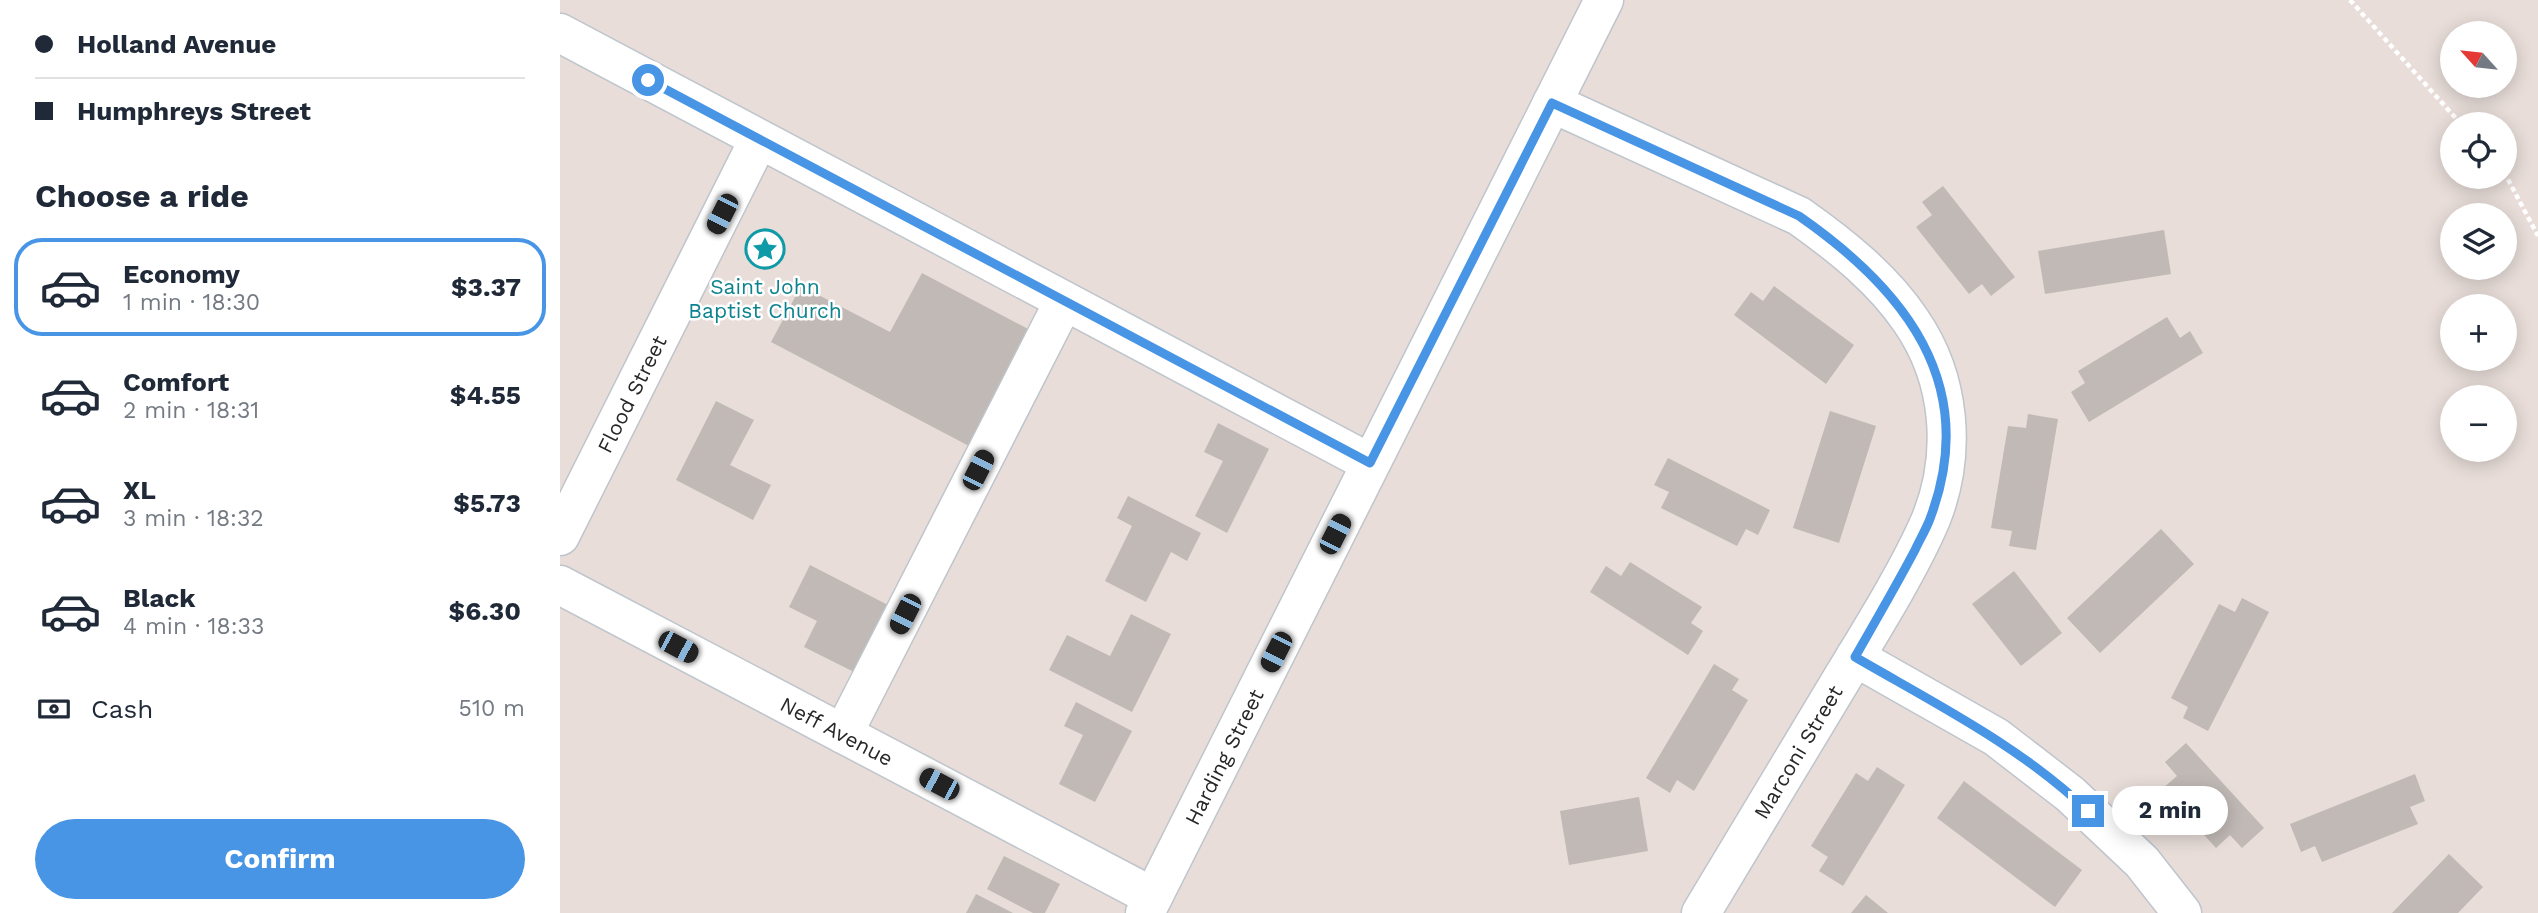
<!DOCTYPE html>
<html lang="en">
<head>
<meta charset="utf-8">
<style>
	body { margin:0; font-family:"Work Sans",sans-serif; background:#f6f6f7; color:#1f2937; height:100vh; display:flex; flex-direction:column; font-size:26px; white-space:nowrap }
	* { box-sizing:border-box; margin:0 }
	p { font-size:23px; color:#747a83 }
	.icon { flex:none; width:38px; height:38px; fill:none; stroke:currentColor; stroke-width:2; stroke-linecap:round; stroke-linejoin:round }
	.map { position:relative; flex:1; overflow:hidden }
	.sheet { display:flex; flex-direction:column; background:#fff; width:560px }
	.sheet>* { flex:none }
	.guide { display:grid; align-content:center; height:154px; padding:0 35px; background:#fff }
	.needle { width:46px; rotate:297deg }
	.buttons { position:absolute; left:1880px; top:21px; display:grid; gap:14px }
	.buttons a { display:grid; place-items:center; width:77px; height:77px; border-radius:50%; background:#fff; box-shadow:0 4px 18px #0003; font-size:35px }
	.end { position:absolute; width:32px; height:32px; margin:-16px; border:9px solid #4895e6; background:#fff; box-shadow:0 0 0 4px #fff }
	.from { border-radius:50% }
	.bubble { position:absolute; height:49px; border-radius:24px; background:#fff; box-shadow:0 4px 18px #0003; font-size:23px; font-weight:700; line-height:49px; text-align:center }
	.car { position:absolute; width:21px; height:42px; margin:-21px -10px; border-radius:9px; box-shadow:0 0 5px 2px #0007; background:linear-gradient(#222 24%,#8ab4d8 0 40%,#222 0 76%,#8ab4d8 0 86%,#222 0) }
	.guide b { display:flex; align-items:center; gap:24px; height:66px; font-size:26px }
	.guide b+b { border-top:2px solid #e0e1e3 }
	.guide i { width:18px; height:18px; background:#1f2937 }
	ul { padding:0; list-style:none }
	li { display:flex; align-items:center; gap:21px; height:98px; margin:0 14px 10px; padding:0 21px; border:4px solid transparent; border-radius:28px }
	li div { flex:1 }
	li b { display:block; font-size:26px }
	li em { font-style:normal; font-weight:700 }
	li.on { border-color:#4895e6 }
	li>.icon { width:63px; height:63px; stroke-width:1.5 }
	h2 { padding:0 35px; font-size:32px; line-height:84px }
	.pay { display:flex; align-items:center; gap:18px; height:77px; padding:0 35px; font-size:26px }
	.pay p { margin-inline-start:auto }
	.action { display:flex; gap:14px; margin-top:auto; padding:14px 35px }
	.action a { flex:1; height:80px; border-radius:42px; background:#4895e6; color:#fff; font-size:28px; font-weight:700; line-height:80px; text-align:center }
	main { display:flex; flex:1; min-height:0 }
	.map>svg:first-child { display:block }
</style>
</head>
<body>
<main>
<section class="sheet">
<div class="guide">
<b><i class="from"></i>Holland Avenue</b>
<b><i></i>Humphreys Street</b>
</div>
<h2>Choose a ride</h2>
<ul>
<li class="on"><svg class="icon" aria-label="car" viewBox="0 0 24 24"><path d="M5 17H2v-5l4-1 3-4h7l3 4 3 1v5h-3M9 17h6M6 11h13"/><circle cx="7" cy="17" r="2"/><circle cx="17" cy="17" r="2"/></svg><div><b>Economy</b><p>1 min · 18:30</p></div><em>$3.37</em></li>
<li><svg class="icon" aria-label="car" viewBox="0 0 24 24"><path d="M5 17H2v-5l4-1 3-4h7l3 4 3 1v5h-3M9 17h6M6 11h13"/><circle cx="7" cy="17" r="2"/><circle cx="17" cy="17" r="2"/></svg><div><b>Comfort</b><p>2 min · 18:31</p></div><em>$4.55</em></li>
<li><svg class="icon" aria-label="car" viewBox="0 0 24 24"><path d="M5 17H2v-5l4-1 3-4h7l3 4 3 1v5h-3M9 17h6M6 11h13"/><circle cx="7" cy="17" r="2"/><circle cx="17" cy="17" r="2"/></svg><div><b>XL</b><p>3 min · 18:32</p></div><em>$5.73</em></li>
<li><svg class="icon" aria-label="car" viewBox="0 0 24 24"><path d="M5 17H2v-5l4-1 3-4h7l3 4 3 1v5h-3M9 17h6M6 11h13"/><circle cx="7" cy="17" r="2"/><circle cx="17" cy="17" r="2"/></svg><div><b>Black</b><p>4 min · 18:33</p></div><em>$6.30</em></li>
</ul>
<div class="pay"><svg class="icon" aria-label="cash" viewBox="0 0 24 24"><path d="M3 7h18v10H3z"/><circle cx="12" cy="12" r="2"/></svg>Cash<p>510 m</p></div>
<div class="action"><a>Confirm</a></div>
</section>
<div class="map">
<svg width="1978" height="913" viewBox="0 0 1978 913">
	<rect width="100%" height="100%" fill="#e8ddd9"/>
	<g fill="#c0b9b5">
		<path d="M1383,186l72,91 -24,19 -9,-12 -13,10 -53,-67 16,-12 -10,-13z"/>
		<path d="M1604,230l7,44 -126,20 -7,-43z"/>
		<path d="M362,273l108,57 -61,116 -198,-104 30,-56 89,46z"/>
		<path d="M1214,286l80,59 -28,39 -92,-69 17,-23 12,9z"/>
		<path d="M1607,317l13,21 10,-7 13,22 -114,69 -18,-30 14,-9 -7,-12z"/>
		<path d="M156,401l38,19 -24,45 41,20 -18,35 -77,-40z"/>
		<path d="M1270,411l46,15 -37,117 -46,-15z"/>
		<path d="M1468,414l30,5 -22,131 -27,-4 3,-15 -21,-3 17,-102 18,2z"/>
		<path d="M658,423l51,26 -42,84 -32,-17 28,-55 -19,-9z"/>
		<path d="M1108,458l102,52 -12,25 -12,-6 -9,17 -76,-38 8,-16 -15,-7z"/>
		<path d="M568,496l73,37 -14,28 -16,-9 -25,50 -41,-21 27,-55 -15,-8z"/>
		<path d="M1601,529l33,35 -94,89 -33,-35z"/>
		<path d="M1070,562l72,45 -11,16 12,8 -15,24 -98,-63 16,-26 15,10z"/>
		<path d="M250,565l78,40 -34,67 -50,-25 13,-26 -28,-14z"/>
		<path d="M1454,571l48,62 -41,33 -49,-62z"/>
		<path d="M1682,598l27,14 -61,119 -25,-13 5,-11 -17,-9 48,-94 16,8z"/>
		<path d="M571,614l40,20 -39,78 -83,-42 18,-35 43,21z"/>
		<path d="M1154,664l25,15 -7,11 16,10 -54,91 -17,-11 -7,13 -24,-15z"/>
		<path d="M516,702l56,29 -37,71 -36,-18 24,-49 -19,-9z"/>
		<path d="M1626,743l78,85 -22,20 -12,-13 -14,13 -54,-59 15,-13 -12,-14z"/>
		<path d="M1317,767l28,18 -62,101 -24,-15 9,-14 -17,-11 45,-73 12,8z"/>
		<path d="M1855,774l10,27 -15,6 8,17 -96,38 -7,-16 -14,6 -11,-28z"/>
		<path d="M1404,781l118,89 -27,37 -118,-89z"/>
		<path d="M1079,797l9,54 -79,14 -9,-54z"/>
		<path d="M1889,854l34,33 -25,26h-66z"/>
		<path d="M444,856l56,28 -15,29h-12l-46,-24z"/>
		<path d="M416,894l37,19h-47z"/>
		<path d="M1306,895l22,18h-37z"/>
	</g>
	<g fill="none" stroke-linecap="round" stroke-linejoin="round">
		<g stroke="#bec5cc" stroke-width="41">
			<g id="minor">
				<path d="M0,33l810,430"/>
				<path d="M992,103l247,113c41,29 84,63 112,105 40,58 46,133 20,198 -21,49 -57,107 -85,153 -48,80 -97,161 -145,241"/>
				<path id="s1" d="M0,536l199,-397"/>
				<path id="s2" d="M0,585l593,312"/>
				<path d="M1295,657l141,80 74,57 72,68 40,51"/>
				<path d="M283,734l221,-433"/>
				<path id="s3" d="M585,913l459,-913"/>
			</g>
		</g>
		<g stroke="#fff" stroke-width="4.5" stroke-dasharray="5 3.5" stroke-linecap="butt">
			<path d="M1790,0l111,124"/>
			<path d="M1944,172l34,64"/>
		</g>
		<use href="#minor" stroke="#fff" stroke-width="38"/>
	</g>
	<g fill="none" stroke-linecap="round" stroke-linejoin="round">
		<path stroke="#4895e6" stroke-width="9" d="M88,80l722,383 182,-360 247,113c105,73 181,167 132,300 -4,12 -11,23 -16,34 -19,36 -40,72 -60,107 81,47 165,89 233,154"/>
	</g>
	<defs>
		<g id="sight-ring" transform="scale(2.0125)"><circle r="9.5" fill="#fff" stroke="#0f9aa8" stroke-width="1.5"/><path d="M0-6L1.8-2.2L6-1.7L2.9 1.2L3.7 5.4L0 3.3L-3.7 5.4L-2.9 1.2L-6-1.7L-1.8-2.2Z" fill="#0f9aa8"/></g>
	</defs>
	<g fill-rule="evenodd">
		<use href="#sight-ring" x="205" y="249"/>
	</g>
	<g text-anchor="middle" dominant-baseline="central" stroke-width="5" stroke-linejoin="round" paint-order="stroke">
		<g font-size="21" fill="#0d838f" stroke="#fff">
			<text x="205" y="286">Saint John<tspan x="205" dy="24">Baptist Church</tspan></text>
		</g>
		<g font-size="21" fill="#272727" stroke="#fff">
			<text stroke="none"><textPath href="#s1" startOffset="159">Flood Street</textPath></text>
			<text stroke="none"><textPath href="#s2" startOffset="313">Neff Avenue</textPath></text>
			<text transform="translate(1238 752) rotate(-59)">Marconi Street</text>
			<text stroke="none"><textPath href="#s3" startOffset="175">Harding Street</textPath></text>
		</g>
	</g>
</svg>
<div class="buttons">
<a><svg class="needle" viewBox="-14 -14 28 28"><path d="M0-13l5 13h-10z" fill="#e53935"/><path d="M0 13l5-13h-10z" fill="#747a83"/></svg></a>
<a><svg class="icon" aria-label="locate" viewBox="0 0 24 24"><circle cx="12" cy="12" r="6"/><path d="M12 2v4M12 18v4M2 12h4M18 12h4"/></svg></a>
<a><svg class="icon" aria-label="layers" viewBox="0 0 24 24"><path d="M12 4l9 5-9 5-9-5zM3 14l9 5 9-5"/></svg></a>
<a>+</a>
<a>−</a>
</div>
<i class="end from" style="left:88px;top:80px"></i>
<i class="end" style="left:1528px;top:811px"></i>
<div class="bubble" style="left:1552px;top:786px;width:116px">2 min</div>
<i class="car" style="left:162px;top:214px;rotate:207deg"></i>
<i class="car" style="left:418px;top:470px;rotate:27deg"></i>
<i class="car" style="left:775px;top:534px;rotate:27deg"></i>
<i class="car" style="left:345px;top:614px;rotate:207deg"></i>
<i class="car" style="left:118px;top:647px;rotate:118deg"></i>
<i class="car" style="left:716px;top:652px;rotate:207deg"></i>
<i class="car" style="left:379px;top:784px;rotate:298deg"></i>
</div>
</main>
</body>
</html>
